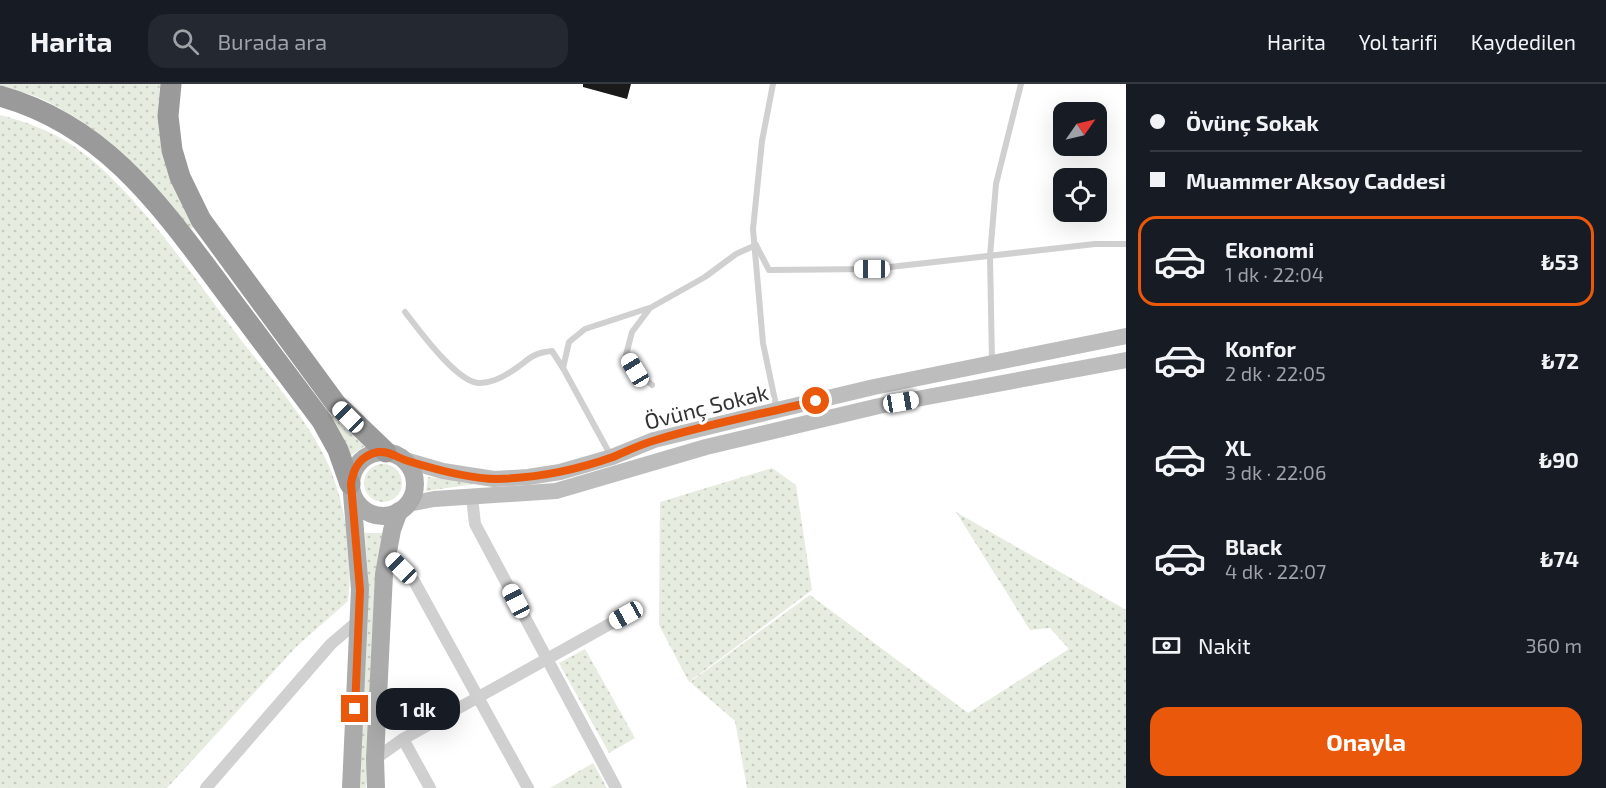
<!DOCTYPE html>
<html lang="tr">
<head>
<meta charset="utf-8">
<style>
	body { margin:0; font-family:"Exo 2",sans-serif; background:#242831; color:#f1f3f6; height:100vh; display:flex; flex-direction:column; font-size:22px; white-space:nowrap }
	* { box-sizing:border-box; margin:0 }
	p { font-size:20px; color:#9ea1a6 }
	.icon { flex:none; width:33px; height:33px; fill:none; stroke:currentColor; stroke-width:2; stroke-linecap:round; stroke-linejoin:round }
	.map { position:relative; flex:1; overflow:hidden }
	.side { display:flex; flex-direction:column; background:#171b24; width:480px }
	.side>* { flex:none }
	.hud { display:grid; align-content:center; height:132px; padding:0 24px; background:#171b24 }
	.needle { width:39px; rotate:56deg }
	.tools { position:absolute; left:1053px; top:18px; display:grid; gap:12px }
	.tools a { display:grid; place-items:center; width:54px; height:54px; border-radius:12px; background:#171b24; box-shadow:0 6px 24px #0002; font-size:30px }
	.end { position:absolute; width:27px; height:27px; margin:-14px; border:8px solid #ea580c; background:#fff; box-shadow:0 0 0 3px #fff }
	.from { border-radius:50% }
	.bubble { position:absolute; height:42px; border-radius:18px; background:#171b24; box-shadow:0 6px 24px #0002; font-size:20px; font-weight:700; line-height:42px; text-align:center }
	.car { position:absolute; width:18px; height:36px; margin:-18px -9px; border-radius:8px; box-shadow:0 0 4px 2px #0007; background:linear-gradient(#fff 24%,#345 0 40%,#fff 0 76%,#345 0 86%,#fff 0) }
	.hud b { display:flex; align-items:center; gap:21px; height:57px; font-size:22px }
	.hud b+b { border-top:2px solid #363941 }
	.hud i { width:15px; height:15px; background:#f1f3f6 }
	ul { padding:0; list-style:none }
	li { display:flex; align-items:center; gap:18px; height:90px; margin:0 12px 9px; padding:0 12px; border:3px solid transparent; border-radius:18px }
	li div { flex:1 }
	li b { display:block; font-size:22px }
	li em { font-style:normal; font-weight:700 }
	li.current { border-color:#ea580c }
	li>.icon { width:54px; height:54px; stroke-width:1.5 }
	.pay { display:flex; align-items:center; gap:15px; height:66px; padding:0 24px; font-size:22px }
	.pay p { margin-inline-start:auto }
	.cta { display:flex; gap:12px; margin-top:auto; padding:12px 24px }
	.cta a { flex:1; height:69px; border-radius:18px; background:#ea580c; color:#fff; font-size:24px; font-weight:700; line-height:69px; text-align:center }
	header { display:flex; align-items:center; gap:36px; box-sizing:border-box; height:84px; padding:0 30px; background:#171b24; border-bottom:2px solid #363941 }
	header strong { font-size:28px }
	nav { display:flex; gap:33px; margin-inline-start:auto; font-size:21px }
	.search { width:420px; height:54px; background:#242831; display:flex; align-items:center; gap:15px; box-sizing:border-box; padding:0 21px; border-radius:18px; color:#9ea1a6; font-size:22px }
	main { display:flex; flex:1; min-height:0 }
	.map>svg:first-child { display:block }
</style>
</head>
<body>
<header>
<strong>Harita</strong>
<div class="search"><svg class="icon" aria-label="search" viewBox="0 0 24 24"><circle cx="10" cy="10" r="6"/><path d="M15 15l6 6"/></svg>Burada ara</div>
<nav><a>Harita</a><a>Yol tarifi</a><a>Kaydedilen</a></nav>
</header>
<main>
<div class="map">
<svg width="1126" height="704" viewBox="0 0 1126 704">
	<defs>
		<pattern id="green-dots" width="8" height="8" patternUnits="userSpaceOnUse" patternTransform="scale(1.5)"><rect width="8" height="8" fill="#e6ecdf"/><path d="M2 2h.1M6 6h.1" fill="none" stroke="#c6cbc0" stroke-width="1.8" stroke-linecap="round"/></pattern>
	</defs>
	<rect width="100%" height="100%" fill="#fff"/>
	<g fill="url(#green-dots)">
		<path d="M0,0h160l-2,23 2,20 35,99 -4,3c-40,-51 -84,-98 -143,-127 -14,-8 -32,-11 -48,-16z"/>
		<path d="M0,31c25,6 54,17 75,32 63,45 119,131 166,193 29,37 73,87 90,131 16,42 22,85 17,130l-52,46 -129,141h-167z"/>
		<path d="M318,316l29,31 18,15 -15,10z"/>
		<circle cx="383" cy="399" r="19"/>
		<path d="M772,384l24,17 16,105 -123,92 -30,-57 1,-123z"/>
		<path d="M428,393l54,6 -56,8z"/>
		<path d="M956,428l170,98v178h-379l-12,-67 -45,-39 120,-87 158,118 101,-64 -19,-21 -20,2z"/>
		<path d="M365,449h20l-8,30 -11,225h-6l8,-210z"/>
		<path d="M585,565l50,89 -26,15 -50,-90z"/>
		<path d="M593,679l14,25h-57z"/>
	</g>
	<path fill="#1a1a1a" d="M583,0h48l-4,15 -44,-12z"/>
	<g fill="none" stroke-linecap="round" stroke-linejoin="round">
		<g stroke="#d0d0d0" stroke-width="6">
			<path d="M773,0l-11,57 -9,88 10,114 14,67"/>
			<path d="M756,161l13,25 103,-1 223,-25h31"/>
			<path d="M405,228c14,18 51,69 73,71 11,1 25,-6 34,-12 17,-11 19,-18 40,-20l11,17"/>
			<path d="M992,278l-2,-106 6,-72 25,-100"/>
			<path d="M652,301l-17,-15 -9,-15 6,-23 18,-24 55,-31 31,-23 20,-9"/>
			<path d="M611,372l-48,-88 6,-26 16,-13 64,-21"/>
		</g>
		<g stroke="#d0d0d0" stroke-width="12">
			<path d="M472,413l3,27 141,264"/>
			<path d="M387,470l27,27 114,207"/>
			<path d="M403,655l27,49"/>
			<path d="M375,675l28,-20 223,-124"/>
			<path d="M206,704l125,-144 27,-23"/>
		</g>
		<g stroke="#bdbdbd" stroke-width="16">
			<path d="M405,376l38,11 51,8 34,-2 32,-5 52,-15 42,-17 123,-30 97,-23 252,-51"/>
			<path d="M408,420l26,-5 122,-8 150,-44 173,-41 247,-46"/>
		</g>
		<g stroke="#ababab" stroke-width="18">
			<circle cx="383" cy="400" r="32"/>
			<path d="M351,704l9,-199 -8,-95"/>
			<path d="M376,704l-1,-29 9,-185 8,-44 7,-19"/>
		</g>
		<g stroke="#9a9a9a" stroke-width="21">
			<path d="M171,0l-3,32 4,34 8,27 21,43 135,184 50,48"/>
			<path d="M0,12c105,29 161,110 223,193 33,44 66,88 99,132l16,29 12,34"/>
		</g>
	</g>
	<g fill="none" stroke-linecap="round" stroke-linejoin="round">
		<path stroke="#ea580c" stroke-width="8" d="M355,625l5,-119 -9,-106c2,-16 10,-29 27,-32 13,-1 19,6 30,9 26,8 62,18 89,18 40,-1 79,-9 116,-22 14,-6 28,-13 43,-17 52,-16 106,-26 160,-39"/>
	</g>
	<g text-anchor="middle" dominant-baseline="central" stroke-width="6" stroke-linejoin="round" paint-order="stroke">
		<g font-size="22" fill="#333" stroke="#fff">
			<text transform="translate(706 322) rotate(-14)">Övünç Sokak</text>
		</g>
	</g>
</svg>
<div class="tools">
<a><svg class="needle" viewBox="-14 -14 28 28"><path d="M0-13l5 13h-10z" fill="#e53935"/><path d="M0 13l5-13h-10z" fill="#9ea1a6"/></svg></a>
<a><svg class="icon" aria-label="locate" viewBox="0 0 24 24"><circle cx="12" cy="12" r="6"/><path d="M12 2v4M12 18v4M2 12h4M18 12h4"/></svg></a>
</div>
<i class="end from" style="left:816px;top:317px"></i>
<i class="end" style="left:355px;top:625px"></i>
<div class="bubble" style="left:376px;top:604px;width:84px">1 dk</div>
<i class="car" style="left:872px;top:185px;rotate:270deg"></i>
<i class="car" style="left:635px;top:286px;rotate:329deg"></i>
<i class="car" style="left:901px;top:318px;rotate:80deg"></i>
<i class="car" style="left:348px;top:333px;rotate:315deg"></i>
<i class="car" style="left:401px;top:484px;rotate:315deg"></i>
<i class="car" style="left:516px;top:517px;rotate:332deg"></i>
<i class="car" style="left:626px;top:531px;rotate:241deg"></i>
</div>
<section class="side">
<div class="hud">
<b><i class="from"></i>Övünç Sokak</b>
<b><i></i>Muammer Aksoy Caddesi</b>
</div>
<ul>
<li class="current"><svg class="icon" aria-label="car" viewBox="0 0 24 24"><path d="M5 17H2v-5l4-1 3-4h7l3 4 3 1v5h-3M9 17h6M6 11h13"/><circle cx="7" cy="17" r="2"/><circle cx="17" cy="17" r="2"/></svg><div><b>Ekonomi</b><p>1 dk · 22:04</p></div><em>₺53</em></li>
<li><svg class="icon" aria-label="car" viewBox="0 0 24 24"><path d="M5 17H2v-5l4-1 3-4h7l3 4 3 1v5h-3M9 17h6M6 11h13"/><circle cx="7" cy="17" r="2"/><circle cx="17" cy="17" r="2"/></svg><div><b>Konfor</b><p>2 dk · 22:05</p></div><em>₺72</em></li>
<li><svg class="icon" aria-label="car" viewBox="0 0 24 24"><path d="M5 17H2v-5l4-1 3-4h7l3 4 3 1v5h-3M9 17h6M6 11h13"/><circle cx="7" cy="17" r="2"/><circle cx="17" cy="17" r="2"/></svg><div><b>XL</b><p>3 dk · 22:06</p></div><em>₺90</em></li>
<li><svg class="icon" aria-label="car" viewBox="0 0 24 24"><path d="M5 17H2v-5l4-1 3-4h7l3 4 3 1v5h-3M9 17h6M6 11h13"/><circle cx="7" cy="17" r="2"/><circle cx="17" cy="17" r="2"/></svg><div><b>Black</b><p>4 dk · 22:07</p></div><em>₺74</em></li>
</ul>
<div class="pay"><svg class="icon" aria-label="cash" viewBox="0 0 24 24"><path d="M3 7h18v10H3z"/><circle cx="12" cy="12" r="2"/></svg>Nakit<p>360 m</p></div>
<div class="cta"><a>Onayla</a></div>
</section>
</main>
</body>
</html>
